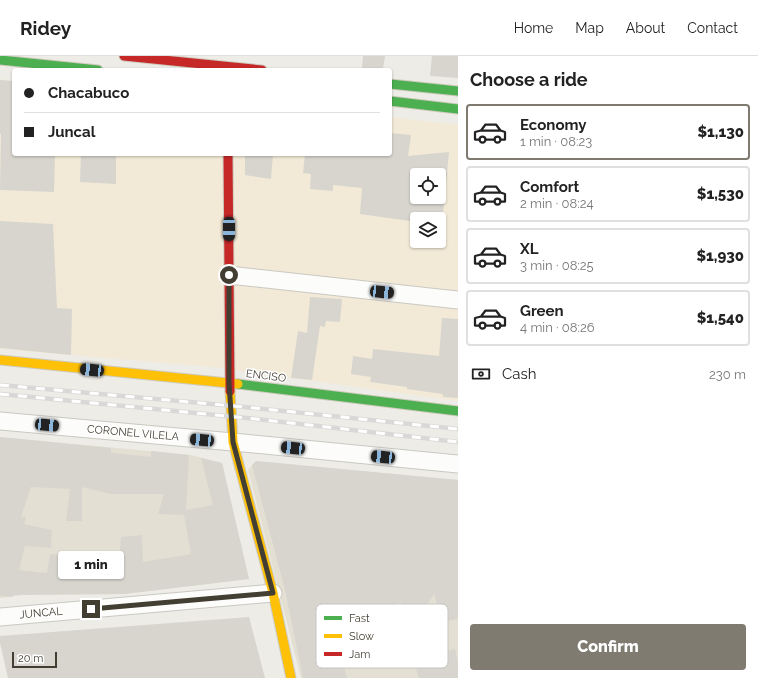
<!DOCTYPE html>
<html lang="en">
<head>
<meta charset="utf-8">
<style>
	body { margin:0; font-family:Raleway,sans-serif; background:#f2f2f2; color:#222; height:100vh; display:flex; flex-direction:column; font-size:15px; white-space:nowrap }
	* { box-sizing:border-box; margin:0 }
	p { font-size:13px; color:#767676 }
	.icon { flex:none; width:22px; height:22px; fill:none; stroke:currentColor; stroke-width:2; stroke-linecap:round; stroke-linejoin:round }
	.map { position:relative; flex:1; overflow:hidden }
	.panel { display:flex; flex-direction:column; background:#fff; width:300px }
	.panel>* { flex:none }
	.guide { position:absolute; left:12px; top:12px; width:380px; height:88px; border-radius:4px; box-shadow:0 1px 3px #0004; display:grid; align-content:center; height:88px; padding:0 12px; background:#fff }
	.fabs { position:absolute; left:410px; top:112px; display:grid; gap:8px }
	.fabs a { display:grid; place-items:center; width:36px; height:36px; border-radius:4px; background:#fff; box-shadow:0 1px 3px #0004; font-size:20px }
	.scale { position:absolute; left:12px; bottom:10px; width:45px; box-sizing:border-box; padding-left:4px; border:2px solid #433e32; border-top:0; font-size:11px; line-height:14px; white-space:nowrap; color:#433e32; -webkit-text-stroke:3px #fff; paint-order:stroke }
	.end { position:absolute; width:18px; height:18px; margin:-9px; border:5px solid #433e32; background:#fff; box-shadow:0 0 0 2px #fff }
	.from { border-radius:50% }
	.bubble { position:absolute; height:28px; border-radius:4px; background:#fff; box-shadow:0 1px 3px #0004; font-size:13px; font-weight:800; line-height:28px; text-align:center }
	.car { position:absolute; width:12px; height:24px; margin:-12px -6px; border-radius:5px; box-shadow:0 0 3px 1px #0007; background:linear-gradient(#222 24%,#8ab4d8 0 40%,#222 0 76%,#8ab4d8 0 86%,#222 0) }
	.guide b { display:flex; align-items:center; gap:14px; height:38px; font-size:15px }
	.guide b+b { border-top:1px solid #e0e0e0 }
	.guide i { width:10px; height:10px; background:#222 }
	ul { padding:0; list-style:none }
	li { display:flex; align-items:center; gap:12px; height:56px; margin:0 8px 6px; padding:0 4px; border:2px solid #e0e0e0; border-radius:4px }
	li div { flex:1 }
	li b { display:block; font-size:15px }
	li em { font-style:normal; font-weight:800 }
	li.on { border-color:#7f7b71 }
	li>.icon { width:36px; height:36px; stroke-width:1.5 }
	h2 { padding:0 12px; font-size:18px; line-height:48px }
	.pay { display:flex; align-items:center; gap:10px; height:44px; padding:0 12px; font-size:15px }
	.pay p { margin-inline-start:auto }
	.action { display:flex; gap:8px; margin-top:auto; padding:8px 12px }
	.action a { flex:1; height:46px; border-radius:4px; background:#7f7b71; color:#fff; font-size:16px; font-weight:800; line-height:46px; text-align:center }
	header { display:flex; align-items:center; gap:24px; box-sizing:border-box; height:56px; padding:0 20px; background:#fff; border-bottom:1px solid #e0e0e0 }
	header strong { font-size:19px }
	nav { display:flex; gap:22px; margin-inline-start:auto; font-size:14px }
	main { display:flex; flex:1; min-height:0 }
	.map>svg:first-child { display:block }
</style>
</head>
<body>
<header>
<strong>Ridey</strong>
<nav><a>Home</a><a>Map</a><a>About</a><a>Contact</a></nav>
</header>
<main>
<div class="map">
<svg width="458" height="622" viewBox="0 0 458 622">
	<rect width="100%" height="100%" fill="#eeece6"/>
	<g fill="#e3dfd3">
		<path d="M0,381l191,18 31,8 27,116 -125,15 -101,1 -23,3z"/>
		<path d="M256,405l202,19v198h-157l-53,-208z"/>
	</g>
	<path fill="#f2ead7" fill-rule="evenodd" d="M0,23l14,2v73h376v-37l68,8v276l-246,-34 -212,-18zM417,119h22v22h-22zM417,163h22v22h-22z"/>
	<g fill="#d7d5ce" fill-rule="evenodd">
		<path d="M363,0h22l-2,13 -21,-1z"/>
		<path d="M432,0h26v22l-28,-2z"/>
		<path d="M0,24l14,1v73h41l-1,38 -54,-2 1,-56h-1z"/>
		<path d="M390,77l21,2 -3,21 41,-4 -7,72h-3v-5h-22v3l-57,-8 2,-26 -29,-3v6l-23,-2 1,-15 -8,-1 2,-19h85zM417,119h22v22h-22z"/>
		<path d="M81,98h35v30l-36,-2z"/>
		<path d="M245,98h28l-2,25 -26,-4z"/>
		<path d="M0,165l53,3 4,84 15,1 -1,46 -71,-7z"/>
		<path d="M310,241l32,2 -2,23 -14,-1 -1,6 -5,-1 -8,54 -21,-2 7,-47 9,2z"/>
		<path d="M442,262l16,1v79l-15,-1v-3l-36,-5v-2l-37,-5 1,-5 -20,-3 2,-18 19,3 1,-10 66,7z"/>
		<path d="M0,381l111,11v5l40,4v-6l38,4 -3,55 27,-5 -12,-47 21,5 27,116 -125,15 -111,1 -1,2 -12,-1zM31,431l39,2 -4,32h16v-34l28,7h54l-6,20 26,1 7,39 -48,8 -1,-27 -21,2 -2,32 -30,-1v-10l-39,-4 -3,19 -28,-3 6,-24 26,2 1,-18 -28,-6 2,-7h-5z"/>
		<path d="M256,405l202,19v139l-15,3 -9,-28 -15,23 -15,3 -3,-18 -55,18 10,35 -14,4 5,19h-44l-18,-88 -33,-125z"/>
		<path d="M249,561l16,61h-257l-8,-35v-7z"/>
		<path d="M455,593l3,13v16h-39l-6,-20z"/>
	</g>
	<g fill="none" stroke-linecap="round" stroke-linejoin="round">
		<g stroke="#cac8c2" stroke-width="19">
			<g id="street">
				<path d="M229,219l229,25"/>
				<path d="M0,365l233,21 225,22"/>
				<path d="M0,561l273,-24"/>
			</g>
		</g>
		<g stroke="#cdcabd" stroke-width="11">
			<g id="fast">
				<path d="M0,4l98,10"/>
				<path d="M390,28l68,7"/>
				<path d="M390,45l68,8"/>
				<path d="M238,328l220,27"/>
			</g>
		</g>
		<g stroke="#cdcabd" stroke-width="11">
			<g id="slow">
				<path d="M0,304l238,24"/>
				<path d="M230,335l3,51 40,151 18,85"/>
			</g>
		</g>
		<g stroke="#cdcabd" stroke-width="11">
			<g id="jam">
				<path d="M124,0l138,14"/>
				<path d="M228,98l2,237"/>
			</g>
		</g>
		<use href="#street" stroke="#fcfcfb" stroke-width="17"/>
		<use href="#fast" stroke="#4caf50" stroke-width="9"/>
		<use href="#slow" stroke="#ffc107" stroke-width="9"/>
		<use href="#jam" stroke="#c62828" stroke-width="9"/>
		<g stroke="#d8d8d7" stroke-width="4.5">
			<g id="rail">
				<path d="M0,329l245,22 213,22"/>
				<path d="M0,338l247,24 211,24"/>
			</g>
		</g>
		<use href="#rail" stroke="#fff" stroke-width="3" stroke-dasharray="9" stroke-linecap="butt"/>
	</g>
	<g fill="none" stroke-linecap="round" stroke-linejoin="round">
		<path stroke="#433e32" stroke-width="5" d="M91,553l182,-16 -40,-151 -4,-59v-108"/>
	</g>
	<g text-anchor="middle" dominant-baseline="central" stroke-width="3" stroke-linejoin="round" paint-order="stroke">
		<g font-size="11" fill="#433e32" stroke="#fff">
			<text transform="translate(266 320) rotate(7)">ENCISO</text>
			<text transform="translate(133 377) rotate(5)">CORONEL VILELA</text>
			<text transform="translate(41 557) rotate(-5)">JUNCAL</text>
		</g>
	</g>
	<rect x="316" y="548" width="132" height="64" rx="6" fill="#fff" stroke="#c7c5c2" stroke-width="1"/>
	<rect x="324" y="560" width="18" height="4" fill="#4caf50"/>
	<rect x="324" y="578" width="18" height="4" fill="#ffc107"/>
	<rect x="324" y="596" width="18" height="4" fill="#c62828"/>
	<g font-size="11" fill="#433e32">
		<text x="349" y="566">Fast</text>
		<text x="349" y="584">Slow</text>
		<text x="349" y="602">Jam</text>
	</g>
</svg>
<div class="fabs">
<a><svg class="icon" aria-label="locate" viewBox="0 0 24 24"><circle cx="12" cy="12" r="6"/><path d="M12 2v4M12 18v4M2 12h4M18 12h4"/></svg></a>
<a><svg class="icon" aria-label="layers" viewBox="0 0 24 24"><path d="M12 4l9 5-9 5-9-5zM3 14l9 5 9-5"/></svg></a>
</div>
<div class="scale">20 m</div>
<i class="end from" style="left:229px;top:219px"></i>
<i class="end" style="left:91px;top:553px"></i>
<div class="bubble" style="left:58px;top:495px;width:66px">1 min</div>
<i class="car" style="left:229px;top:173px;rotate:180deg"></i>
<i class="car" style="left:382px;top:236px;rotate:96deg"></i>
<i class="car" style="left:92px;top:314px;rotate:276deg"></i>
<i class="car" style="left:47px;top:369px;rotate:95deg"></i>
<i class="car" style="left:202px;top:384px;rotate:275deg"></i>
<i class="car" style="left:293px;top:392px;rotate:276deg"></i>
<i class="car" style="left:383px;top:401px;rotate:276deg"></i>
<div class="guide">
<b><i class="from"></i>Chacabuco</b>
<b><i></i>Juncal</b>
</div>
</div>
<section class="panel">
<h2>Choose a ride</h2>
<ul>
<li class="on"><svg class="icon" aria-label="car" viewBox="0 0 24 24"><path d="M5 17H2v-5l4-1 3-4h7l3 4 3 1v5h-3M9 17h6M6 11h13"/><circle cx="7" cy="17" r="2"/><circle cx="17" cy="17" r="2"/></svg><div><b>Economy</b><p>1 min · 08:23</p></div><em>$1,130</em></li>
<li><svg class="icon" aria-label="car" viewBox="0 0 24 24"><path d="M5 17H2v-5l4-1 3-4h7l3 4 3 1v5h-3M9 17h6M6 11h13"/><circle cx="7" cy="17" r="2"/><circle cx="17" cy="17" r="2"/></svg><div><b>Comfort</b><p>2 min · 08:24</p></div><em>$1,530</em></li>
<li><svg class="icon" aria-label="car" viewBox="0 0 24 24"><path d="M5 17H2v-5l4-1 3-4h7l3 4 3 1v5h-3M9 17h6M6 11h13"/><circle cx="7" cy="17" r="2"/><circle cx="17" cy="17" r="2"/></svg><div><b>XL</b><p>3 min · 08:25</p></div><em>$1,930</em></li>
<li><svg class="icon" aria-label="car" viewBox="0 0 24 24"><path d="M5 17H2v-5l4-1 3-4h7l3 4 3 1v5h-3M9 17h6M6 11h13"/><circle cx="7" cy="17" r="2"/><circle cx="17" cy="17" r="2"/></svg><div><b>Green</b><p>4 min · 08:26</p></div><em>$1,540</em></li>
</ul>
<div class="pay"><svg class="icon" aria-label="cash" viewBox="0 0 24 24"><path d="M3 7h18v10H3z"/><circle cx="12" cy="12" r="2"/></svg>Cash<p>230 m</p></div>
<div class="action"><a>Confirm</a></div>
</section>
</main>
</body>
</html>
